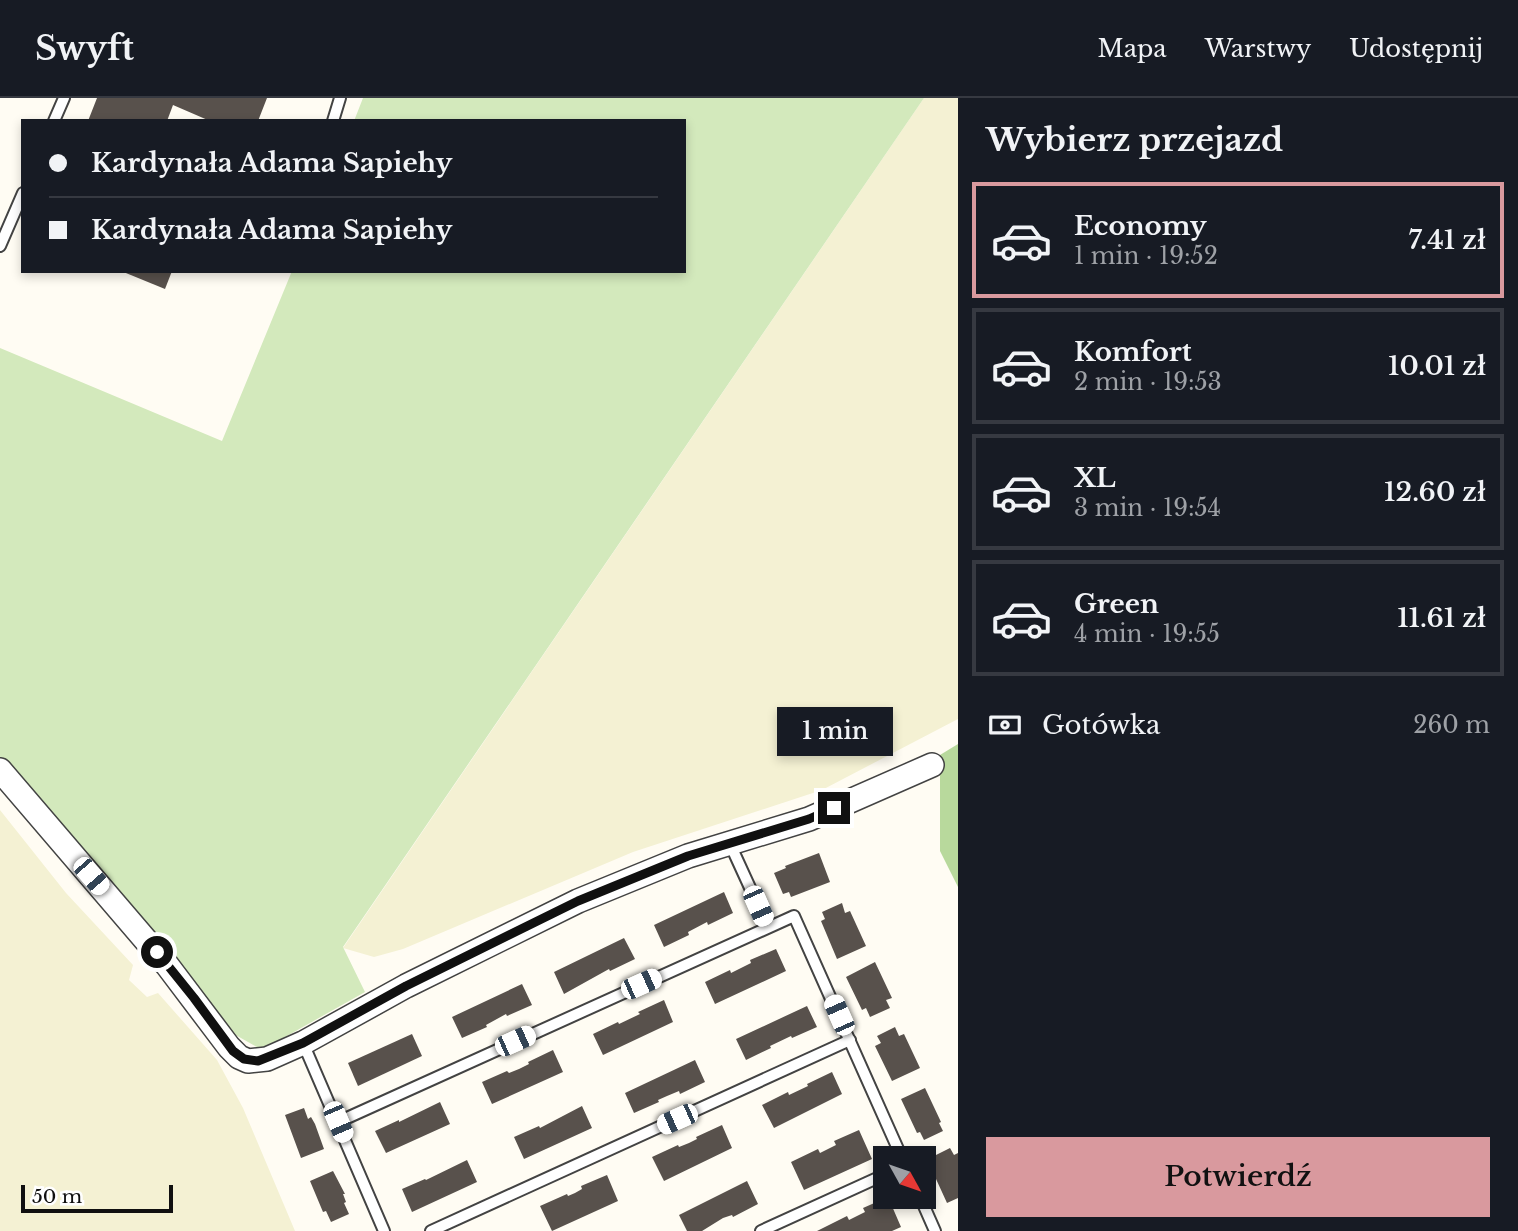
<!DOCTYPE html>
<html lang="pl">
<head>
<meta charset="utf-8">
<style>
	body { margin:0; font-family:"Libre Baskerville",serif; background:#20242c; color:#f1f3f6; height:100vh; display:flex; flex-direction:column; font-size:26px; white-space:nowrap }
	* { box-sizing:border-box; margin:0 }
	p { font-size:23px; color:#9ea1a6 }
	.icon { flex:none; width:38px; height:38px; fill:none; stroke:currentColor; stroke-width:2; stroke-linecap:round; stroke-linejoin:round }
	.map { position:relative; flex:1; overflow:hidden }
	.details { display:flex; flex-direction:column; background:#171b24; width:560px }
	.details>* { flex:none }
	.top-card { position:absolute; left:21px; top:21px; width:665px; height:154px; border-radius:0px; box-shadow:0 4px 10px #0003; display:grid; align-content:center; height:154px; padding:0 28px; background:#171b24 }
	.needle { width:46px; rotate:130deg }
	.fabs { position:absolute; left:873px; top:1048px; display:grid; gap:14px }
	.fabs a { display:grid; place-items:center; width:63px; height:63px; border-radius:0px; background:#171b24; box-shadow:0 4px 10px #0003; font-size:35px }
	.scale { position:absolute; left:21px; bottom:18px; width:152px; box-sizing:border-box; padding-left:7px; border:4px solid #101010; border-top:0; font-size:19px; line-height:24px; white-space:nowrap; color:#101010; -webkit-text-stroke:5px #fff; paint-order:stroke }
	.end { position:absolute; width:32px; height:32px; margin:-16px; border:9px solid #101010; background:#fff; box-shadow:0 0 0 4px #fff }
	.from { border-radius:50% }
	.bubble { position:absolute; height:49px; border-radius:0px; background:#171b24; box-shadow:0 4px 10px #0003; font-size:23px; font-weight:600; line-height:49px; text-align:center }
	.car { position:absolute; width:21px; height:42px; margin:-21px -10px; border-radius:9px; box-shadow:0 0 5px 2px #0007; background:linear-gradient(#fff 24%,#345 0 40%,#fff 0 76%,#345 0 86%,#fff 0) }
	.top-card b { display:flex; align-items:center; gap:24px; height:66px; font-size:26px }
	.top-card b+b { border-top:2px solid #363941 }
	.top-card i { width:18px; height:18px; background:#f1f3f6 }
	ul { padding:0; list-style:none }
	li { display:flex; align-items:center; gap:21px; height:116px; margin:0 14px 10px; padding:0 14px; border:4px solid #363941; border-radius:0px }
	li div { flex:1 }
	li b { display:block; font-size:26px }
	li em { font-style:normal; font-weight:600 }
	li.on { border-color:#d9999e }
	li>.icon { width:63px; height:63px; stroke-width:1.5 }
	h2 { padding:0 28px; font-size:32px; line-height:84px }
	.pay { display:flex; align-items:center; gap:18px; height:77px; padding:0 28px; font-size:26px }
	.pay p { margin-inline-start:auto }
	.button { display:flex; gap:14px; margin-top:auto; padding:14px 28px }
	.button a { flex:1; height:80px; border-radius:0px; background:#d9999e; color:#111; font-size:28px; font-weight:600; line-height:80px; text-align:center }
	header { display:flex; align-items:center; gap:42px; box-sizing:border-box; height:98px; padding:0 35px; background:#171b24; border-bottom:2px solid #363941 }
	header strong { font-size:33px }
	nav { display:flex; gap:38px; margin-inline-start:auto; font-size:24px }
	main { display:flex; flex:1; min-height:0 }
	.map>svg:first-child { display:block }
</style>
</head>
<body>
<header>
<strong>Swyft</strong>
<nav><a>Mapa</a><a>Warstwy</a><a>Udostępnij</a></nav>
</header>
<main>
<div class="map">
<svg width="958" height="1133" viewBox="0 0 958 1133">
	<rect width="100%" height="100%" fill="#fffcf3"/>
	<g fill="#f4f1d3">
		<path d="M924,0h34v621l-136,71 -189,62 -230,97 -29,8 -31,-9z"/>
		<path d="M0,712l66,83 67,72 -4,15 18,17 11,-4 59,67 26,48 52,123h-295z"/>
	</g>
	<path fill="#d3e9bc" d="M363,0h561l-581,849 22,45 -103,58 -30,-17 -232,-265v-420l222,93 70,-170h392v-150h-330z"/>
	<path fill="#b8d99c" d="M958,646v143l-18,-36v-96z"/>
	<g fill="#58514c">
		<path d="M97,0h170l-9,23h-48l-37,-16 -6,16h-79z"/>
		<path d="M121,173h51l-7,18z"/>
		<path d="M819,755l11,29 -39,15 -2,-5 -6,2 -9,-21 12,-5 -1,-2z"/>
		<path d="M724,794l9,21 -25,12 -1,-3 -19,10 1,3 -25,12 -10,-22z"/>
		<path d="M842,805l3,10 5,-2 16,35 -29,13 -16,-38 4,-2 -3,-7z"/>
		<path d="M624,840l11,21 -25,12 -1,-2 -45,25 -10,-22z"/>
		<path d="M776,851l10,22 -71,33 -10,-22 25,-12 1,3 20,-10 -1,-3z"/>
		<path d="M875,864l17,36 -6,2 4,8 -20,9 -4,-9 -4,2 -16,-33z"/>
		<path d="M522,886l10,21 -25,11 -1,-2 -20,11 1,2 -25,11 -10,-21z"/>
		<path d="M664,902l9,22 -70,33 -10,-21 25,-12 1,2 21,-10 -2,-2z"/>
		<path d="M807,908l10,21 -25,11 -1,-2 -21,10 1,2 -25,12 -10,-21z"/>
		<path d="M895,929l4,9 5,-2 16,34 -28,13 -17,-35 6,-3 -4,-7z"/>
		<path d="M412,936l10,22 -64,30 -10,-23z"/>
		<path d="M553,952l10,22 -71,32 -10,-22 25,-11 2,2 10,-4 10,-5 -1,-2z"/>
		<path d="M695,962l10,22 -25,12 -1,-3 -12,5 -9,4 1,2 -25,11 -9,-20z"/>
		<path d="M832,974l10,22 -68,34 -12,-23 26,-13 1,3 19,-9 -1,-2z"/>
		<path d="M925,990l16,34 -2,1 4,8 -19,9 -4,-8 -3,1 -16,-34z"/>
		<path d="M440,1004l10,22 -64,29 -11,-22 24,-11v2z"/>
		<path d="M582,1008l10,22 -68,31 -10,-22 25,-11 1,2z"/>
		<path d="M304,1010l4,11 3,-2 4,7 9,25 -23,9 -16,-43z"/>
		<path d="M722,1027l10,23 -68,33 -12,-24 26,-12 1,2 10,-4 8,-4 -1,-2z"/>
		<path d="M859,1032l13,29 -68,31 -13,-28 27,-13 2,4 16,-8 -2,-4z"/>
		<path d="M950,1050l4,7 4,-2v45l-11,5 -16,-35 3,-2 -4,-8z"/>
		<path d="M467,1062l10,22 -65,30 -10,-23 23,-10 1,1z"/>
		<path d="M333,1073l12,23h-2l3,8 -2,1 5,11 -18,8 -5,-11 -3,1 -13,-31z"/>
		<path d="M607,1077l11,26 -66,30 -12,-25 27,-12 1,2 7,-3 7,-4 -1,-3z"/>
		<path d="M747,1083l11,23 -25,13 -1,-2 -9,3 -21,13h-15l-8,-16z"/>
		<path d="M888,1099l13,30 -9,4h-75l30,-15 2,4 16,-8 -2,-4z"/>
	</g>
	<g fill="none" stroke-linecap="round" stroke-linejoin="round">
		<g stroke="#434343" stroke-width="14">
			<g id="service">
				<path d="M54,23l10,-23"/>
				<path d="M333,23l7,-23"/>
				<path d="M0,148l23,-53"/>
				<path d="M730,746l38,83"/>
				<path d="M303,945l81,188"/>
				<path d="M338,1024l456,-206 108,242"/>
				<path d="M920,1099l15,34"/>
				<path d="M431,1133l419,-191"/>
				<path d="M761,1133l125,-57"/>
			</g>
		</g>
		<g stroke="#434343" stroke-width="26">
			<path id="minor" d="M0,672l167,195 62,82 10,10 9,4 19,-2 36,-16 103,-57 172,-85 110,-45 121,-37 123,-54"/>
		</g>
		<use href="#service" stroke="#fff" stroke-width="10"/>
		<use href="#minor" stroke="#fff" stroke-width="23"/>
	</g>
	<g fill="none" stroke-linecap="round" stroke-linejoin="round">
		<path stroke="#101010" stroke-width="9" d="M157,854l37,46 39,53 11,8 14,2 45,-18 103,-57 172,-85 110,-45 121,-37 25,-11"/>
	</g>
</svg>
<div class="fabs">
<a><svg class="needle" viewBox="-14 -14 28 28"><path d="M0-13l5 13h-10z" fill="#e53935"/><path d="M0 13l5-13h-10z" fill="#9ea1a6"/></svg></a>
</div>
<div class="scale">50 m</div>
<i class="end from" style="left:157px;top:854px"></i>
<i class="end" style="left:834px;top:710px"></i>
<div class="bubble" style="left:777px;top:609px;width:116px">1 min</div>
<i class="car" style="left:91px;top:778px;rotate:139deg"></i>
<i class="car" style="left:758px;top:808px;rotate:156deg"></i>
<i class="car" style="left:641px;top:886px;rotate:66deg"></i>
<i class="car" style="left:839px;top:917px;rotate:336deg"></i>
<i class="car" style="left:515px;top:943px;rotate:66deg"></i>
<i class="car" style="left:677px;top:1021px;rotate:246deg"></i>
<i class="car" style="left:338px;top:1024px;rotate:157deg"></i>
<div class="top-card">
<b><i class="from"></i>Kardynała Adama Sapiehy</b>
<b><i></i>Kardynała Adama Sapiehy</b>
</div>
</div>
<section class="details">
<h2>Wybierz przejazd</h2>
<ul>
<li class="on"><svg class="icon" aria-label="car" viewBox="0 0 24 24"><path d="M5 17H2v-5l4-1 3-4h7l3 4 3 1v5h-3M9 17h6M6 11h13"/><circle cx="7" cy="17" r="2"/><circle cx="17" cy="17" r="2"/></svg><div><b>Economy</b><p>1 min · 19:52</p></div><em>7.41 zł</em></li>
<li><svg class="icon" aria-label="car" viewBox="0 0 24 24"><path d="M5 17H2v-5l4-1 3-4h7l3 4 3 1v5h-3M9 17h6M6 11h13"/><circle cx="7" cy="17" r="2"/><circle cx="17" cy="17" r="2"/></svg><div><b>Komfort</b><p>2 min · 19:53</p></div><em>10.01 zł</em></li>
<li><svg class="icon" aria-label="car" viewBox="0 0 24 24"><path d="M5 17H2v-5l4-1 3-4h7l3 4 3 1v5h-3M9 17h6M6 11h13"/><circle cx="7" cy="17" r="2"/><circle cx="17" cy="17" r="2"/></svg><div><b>XL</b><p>3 min · 19:54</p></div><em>12.60 zł</em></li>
<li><svg class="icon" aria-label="car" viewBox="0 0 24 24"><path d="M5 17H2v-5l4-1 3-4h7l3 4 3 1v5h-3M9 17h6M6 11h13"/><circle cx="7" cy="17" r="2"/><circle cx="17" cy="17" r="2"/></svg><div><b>Green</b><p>4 min · 19:55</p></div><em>11.61 zł</em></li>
</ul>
<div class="pay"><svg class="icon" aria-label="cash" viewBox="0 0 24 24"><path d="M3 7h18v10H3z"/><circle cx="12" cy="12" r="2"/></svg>Gotówka<p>260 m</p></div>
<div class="button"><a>Potwierdź</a></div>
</section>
</main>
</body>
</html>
